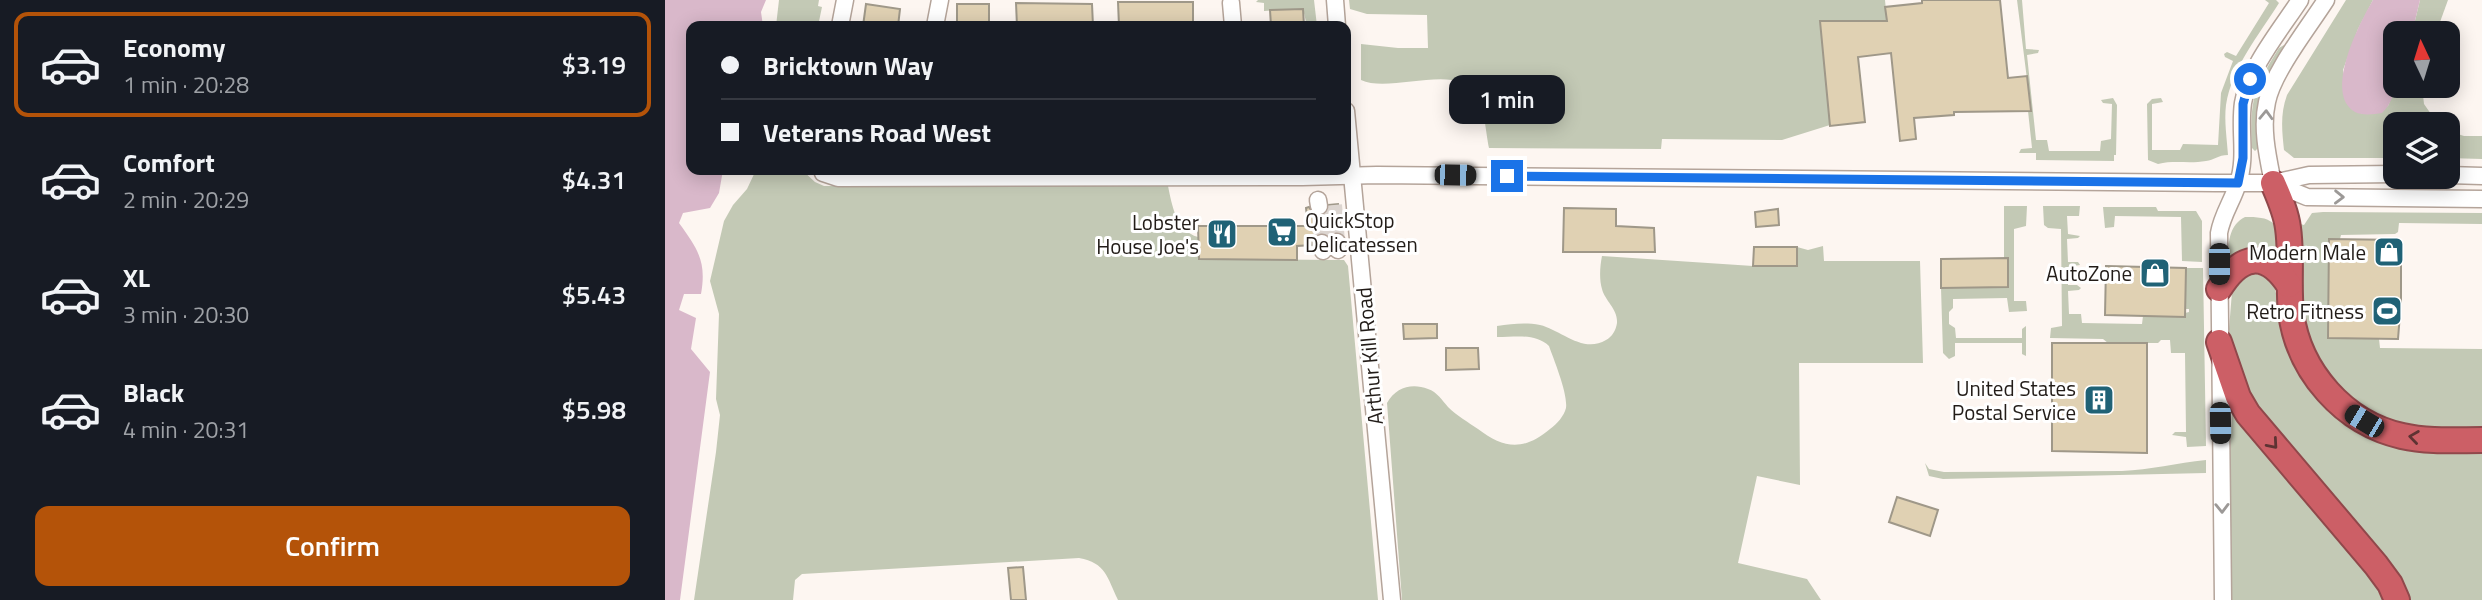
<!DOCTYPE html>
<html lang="en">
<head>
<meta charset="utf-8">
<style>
	body { margin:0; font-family:"Titillium Web",sans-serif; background:#20242c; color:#f1f3f6; height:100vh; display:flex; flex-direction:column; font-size:26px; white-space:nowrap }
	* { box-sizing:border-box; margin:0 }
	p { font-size:23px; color:#9ea1a6 }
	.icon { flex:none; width:38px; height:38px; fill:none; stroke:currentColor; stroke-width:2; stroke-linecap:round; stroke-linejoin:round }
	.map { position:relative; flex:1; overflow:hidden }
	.panel { display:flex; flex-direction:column; background:#171b24; width:665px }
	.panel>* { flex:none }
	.banner { position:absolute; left:21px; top:21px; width:665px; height:154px; border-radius:14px; box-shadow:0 4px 18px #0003; display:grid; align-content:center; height:154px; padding:0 35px; background:#171b24 }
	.needle { width:46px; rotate:356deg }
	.controls { position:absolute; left:1718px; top:21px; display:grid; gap:14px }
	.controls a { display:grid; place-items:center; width:77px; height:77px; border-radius:14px; background:#171b24; box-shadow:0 4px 18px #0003; font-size:35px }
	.end { position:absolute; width:32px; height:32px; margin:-16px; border:9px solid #1a73e8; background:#fff; box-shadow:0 0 0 4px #fff }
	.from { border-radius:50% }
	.bubble { position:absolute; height:49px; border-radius:14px; background:#171b24; box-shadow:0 4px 18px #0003; font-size:23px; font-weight:600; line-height:49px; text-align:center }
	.car { position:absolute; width:21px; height:42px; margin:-21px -10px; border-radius:9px; box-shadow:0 0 5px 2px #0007; background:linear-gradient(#222 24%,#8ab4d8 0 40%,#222 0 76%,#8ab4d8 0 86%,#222 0) }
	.banner b { display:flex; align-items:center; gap:24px; height:66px; font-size:26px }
	.banner b+b { border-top:2px solid #363941 }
	.banner i { width:18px; height:18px; background:#f1f3f6 }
	ul { padding:12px 0 0; list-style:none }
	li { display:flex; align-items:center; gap:21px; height:105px; margin:0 14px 10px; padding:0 21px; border:4px solid transparent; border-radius:14px }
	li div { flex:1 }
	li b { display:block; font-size:26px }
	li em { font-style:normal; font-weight:600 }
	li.selected { border-color:#b45309 }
	li>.icon { width:63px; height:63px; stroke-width:1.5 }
	.cta { display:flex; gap:14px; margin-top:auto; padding:14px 35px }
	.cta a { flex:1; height:80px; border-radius:14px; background:#b45309; color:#fff; font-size:28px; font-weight:600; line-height:80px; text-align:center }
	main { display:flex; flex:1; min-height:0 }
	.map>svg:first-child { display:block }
</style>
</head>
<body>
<main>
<section class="panel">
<ul>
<li class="selected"><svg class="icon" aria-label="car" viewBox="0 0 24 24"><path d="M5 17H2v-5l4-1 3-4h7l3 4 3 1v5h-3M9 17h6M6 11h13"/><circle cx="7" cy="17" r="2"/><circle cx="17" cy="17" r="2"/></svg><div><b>Economy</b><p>1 min · 20:28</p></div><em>$3.19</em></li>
<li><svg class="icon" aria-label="car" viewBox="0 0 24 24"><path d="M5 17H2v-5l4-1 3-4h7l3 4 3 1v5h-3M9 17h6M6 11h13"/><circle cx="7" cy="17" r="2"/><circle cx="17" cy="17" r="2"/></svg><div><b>Comfort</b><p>2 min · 20:29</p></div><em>$4.31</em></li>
<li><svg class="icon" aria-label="car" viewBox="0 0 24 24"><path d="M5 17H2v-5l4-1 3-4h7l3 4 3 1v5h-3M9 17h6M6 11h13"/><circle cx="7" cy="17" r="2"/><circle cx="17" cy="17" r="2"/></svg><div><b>XL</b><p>3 min · 20:30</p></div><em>$5.43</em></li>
<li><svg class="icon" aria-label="car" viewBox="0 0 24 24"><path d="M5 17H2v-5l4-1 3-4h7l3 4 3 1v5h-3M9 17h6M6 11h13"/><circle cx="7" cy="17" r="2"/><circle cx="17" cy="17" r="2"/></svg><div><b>Black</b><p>4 min · 20:31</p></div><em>$5.98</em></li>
</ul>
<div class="cta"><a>Confirm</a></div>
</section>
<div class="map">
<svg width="1817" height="600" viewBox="0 0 1817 600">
	<rect width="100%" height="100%" fill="#fdf6f1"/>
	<g fill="#c3c9b5">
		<path d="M114,0h40l-1,6 4,1 -4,19h-42z"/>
		<path d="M593,0h56l3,26h-10l-4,-17 -39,2v-8l-8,-1z"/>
		<path d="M684,0h536l2,21h-67l10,104 -48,15 -120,-1 -1,10 -172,-1c-3,-14 -5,-43 -12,-54 -20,-32 -87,0 -116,-14v-36l37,4h30l-1,-33 -60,-1 -17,-5z"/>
		<path d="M1352,0h5l4,49 13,1 -1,3 -11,2 9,85h11l2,11h51l1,-10 10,-2 1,-35 -9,-1 -2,-3 12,-2 4,7 -1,50h-2v6l-78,-1v-7h-17l2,-4 11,-1 -4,-37h3z"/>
		<path d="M1600,0h11l3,3c-20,32 -47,64 -53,102 -2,16 1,34 2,50 -10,0 -14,5 -22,6 -16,3 -32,-1 -48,3l-10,-4 -1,-56 5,-5 9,-1 2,4 -11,2v46h28l3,-6 35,1 3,-52 12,-32 -8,-4 -1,-3 3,-2 9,4 33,-53z"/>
		<path d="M1681,0h27l-15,29 -15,41 7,37 13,7 25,-8 8,-20h26l2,18 14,20h-42v34h-102l-10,-8c-2,-19 -4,-36 3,-55z"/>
		<path d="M1755,0h28l-12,33h-24z"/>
		<path d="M1619,45l2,1c-25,44 -30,51 -28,102l-3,3 -3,-3c-2,-50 1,-58 27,-100z"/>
		<path d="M1783,131l16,5h18v23l-34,-1z"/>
		<path d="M91,170h46l13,12 9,4h344c4,19 8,45 30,51l1,22 145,1 4,6 30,334h-260c-11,-23 -12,-37 -39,-42l-277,16 -7,6 -2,20h-99l22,-148 4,-37 -4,-16 3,-85 -9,-33 14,-60 9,-16 14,-16z"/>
		<path d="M1339,206h23l-1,20 -12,3v72h12l1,10 -18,1 -2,-14 -54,1v9l-4,4v12l6,4 1,10h66v-9l4,-3v30l-4,-2v-11h-67v13l-6,3 -6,-6 -2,-65 63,-30z"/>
		<path d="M1378,206h37l-1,10h-12l1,18 12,2 -2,2 -11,1 1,23h10l2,3 -12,2v18h9l4,3 -2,2 -11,1 1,23h12l1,9 60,1 1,-8 42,1v-4l4,-1v-3h-3v-41h17l3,178 -19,1 -1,-10 -14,-2 3,-3h11l-1,-79h-14l-1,-13h-9l-3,3h-50l-5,-4 -53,-1 1,-10 11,-2 -1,-97 -13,-1 -4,-3z"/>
		<path d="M1438,207h53l2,4h38l6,10v41l-20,-1 -1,-44 -66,-1 -1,11 -9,1z"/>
		<path d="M1658,212l159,1v11l-83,-1 -1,9 -3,2 -54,1 -1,4h-11l-1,98 51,2 1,9 102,1v82l-78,-3 -28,-10 -28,-19 -24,-24 -24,-60 -3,-92 7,2 8,-12z"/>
		<path d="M1580,217c36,-1 34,12 33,42l-51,4c2,-17 0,-37 18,-46z"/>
		<path d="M1158,246l1,15h96l3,102h-124l1,122 -43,-9 -19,87 69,16 14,21h-419l-15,-197c9,-16 25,-20 41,-14 9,3 14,11 20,18 9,9 20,15 30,22 26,20 46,22 72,0 7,-5 14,-13 16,-21 2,-14 -12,-48 -17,-62 -14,-13 -33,-9 -52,-9v-11c15,-2 28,-4 43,-1 21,5 43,29 66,15 6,-3 10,-10 11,-17 1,-14 -12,-22 -15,-34 -3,-10 -2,-23 0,-33l151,10 44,-1v-18l11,3z"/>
		<path d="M1588,273l15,5 6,7 13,54 46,72 149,37v152h-74l-156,-196 -20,-53 -3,-22 3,-37 7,-14z"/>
		<path d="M1567,415h3l139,160 15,25h-157l-2,-149z"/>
		<path d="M1541,460v13l-263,6 -14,-3 -4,-13 4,6 15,3 178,-1c28,-1 55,-8 84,-11z"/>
	</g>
	<g fill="#d9b8ca">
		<path d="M0,0h101l-5,12 2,14h-72v144h32l-4,23 -9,15 -27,5 -4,10c18,25 28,38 22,71h-17l-5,16 17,8 -5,31 19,23 -30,228h-15z"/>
		<path d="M1708,0h47l-8,33h-16c0,26 6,61 -14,80 -8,1 -19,3 -27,-1 -32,-19 5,-90 18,-112z"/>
	</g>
	<g fill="#e0d1b3" stroke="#9f9889" stroke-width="2">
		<path d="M1257,0h78l8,78 19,-2 4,35 -77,1v3l-40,3 2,21 -16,2 -9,-88 -33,4 7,65 -35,4 -10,-105h67l-2,-14 37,-4z"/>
		<path d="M453,2h75v24h-74z"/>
		<path d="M351,3l76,1 1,22h-76z"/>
		<path d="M201,4l34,5 -2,17h-35z"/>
		<path d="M292,4h32v22h-28v-4h-4z"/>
		<path d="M638,9l1,17h-33l-1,-16z"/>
		<path d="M673,204l3,28h-6l-6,4 -9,-3 -7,5 -1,7 -15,1v14l-98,-1 -1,-33h110l-2,-18 3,-1 6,9h5l6,-2 3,-9z"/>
		<path d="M899,208l52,1v17l38,2 1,24h-92z"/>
		<path d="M1113,209l1,16 -23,2 -1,-15z"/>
		<path d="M1664,239l72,1v61l-3,38 -70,-1z"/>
		<path d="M1089,247h43v19h-44z"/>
		<path d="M1343,258v29l-67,1v-29z"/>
		<path d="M1441,266l80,2 -1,49 -80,-2z"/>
		<path d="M738,324h34v14l-33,1z"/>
		<path d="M1387,343h95v110l-95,-2z"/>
		<path d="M781,348h32l1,21 -33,1z"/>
		<path d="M1232,497l41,13 -8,26 -41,-14z"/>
		<path d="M358,567l3,33h-15l-3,-32z"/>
	</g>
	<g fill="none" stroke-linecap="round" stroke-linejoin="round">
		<g stroke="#dcd5d0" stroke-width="16" stroke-dasharray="16 8" stroke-linecap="butt">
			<path d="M669,205l3,37"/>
			<path d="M654,206l3,37"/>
		</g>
		<g stroke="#b4a49a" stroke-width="19">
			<g id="minor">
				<path d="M670,0l2,26"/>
				<path d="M566,3l2,23"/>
				<path d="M175,26l5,-26"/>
				<path d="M270,26l5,-26"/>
				<path d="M681,111l46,489"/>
				<path d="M157,170l1,3 15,5 464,-1 75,-2 839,8h57l36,-8 87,-1"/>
				<path d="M1783,175l34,1"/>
				<path d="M1608,183l34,14 175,2"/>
				<path d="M1608,183c-5,-25 -12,-55 -6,-81 6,-30 41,-74 59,-102"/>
				<path d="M653,200l1,6"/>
				<path d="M672,242l1,8"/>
				<path d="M657,243l1,8"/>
				<path d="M1558,600l-4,-367c3,-18 14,-33 19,-50 9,-26 1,-53 5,-80 5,-34 38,-74 57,-103"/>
			</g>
		</g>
		<g stroke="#90484b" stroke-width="28">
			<g id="highway">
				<path d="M1608,183c6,14 13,29 15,45 4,28 0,57 3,85 8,59 53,110 111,123 26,6 54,4 80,4"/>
				<path d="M1554,289c21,-34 46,-40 70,-4"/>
				<path d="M1554,342l19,55 10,17 128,151 14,19 7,16"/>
			</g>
		</g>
		<use href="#minor" stroke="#fff" stroke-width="16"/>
		<use href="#highway" stroke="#cc5f66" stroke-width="24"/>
	</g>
	<defs><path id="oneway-chevron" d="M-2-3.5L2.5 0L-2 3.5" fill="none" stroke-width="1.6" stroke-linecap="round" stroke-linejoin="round" transform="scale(1.75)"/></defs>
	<g stroke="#9c9997">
		<use href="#oneway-chevron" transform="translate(1601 115) rotate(-88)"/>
		<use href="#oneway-chevron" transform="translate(1674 197) rotate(1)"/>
		<use href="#oneway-chevron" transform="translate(1557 508) rotate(89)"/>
	</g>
	<g stroke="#5e3333">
		<use href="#oneway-chevron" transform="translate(1749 437) rotate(-172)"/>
		<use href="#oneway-chevron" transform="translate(1608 444) rotate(49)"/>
	</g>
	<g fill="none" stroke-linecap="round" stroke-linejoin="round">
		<path stroke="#1a73e8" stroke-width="9" d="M842,176l731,7 5,-25v-54l7,-25"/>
	</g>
	<defs>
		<g id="supermarket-square" transform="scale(1.575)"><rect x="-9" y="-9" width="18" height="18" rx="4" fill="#206276" stroke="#fff"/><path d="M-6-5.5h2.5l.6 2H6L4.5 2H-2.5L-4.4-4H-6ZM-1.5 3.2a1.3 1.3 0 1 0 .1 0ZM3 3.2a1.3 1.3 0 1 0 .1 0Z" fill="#fff"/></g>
		<g id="restaurant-square" transform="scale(1.575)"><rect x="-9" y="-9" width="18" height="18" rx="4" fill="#206276" stroke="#fff"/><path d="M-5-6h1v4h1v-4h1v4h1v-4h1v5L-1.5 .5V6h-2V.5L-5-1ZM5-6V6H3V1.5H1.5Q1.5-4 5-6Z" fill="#fff"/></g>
		<g id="shop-square" transform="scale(1.575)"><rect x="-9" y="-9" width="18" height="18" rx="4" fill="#206276" stroke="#fff"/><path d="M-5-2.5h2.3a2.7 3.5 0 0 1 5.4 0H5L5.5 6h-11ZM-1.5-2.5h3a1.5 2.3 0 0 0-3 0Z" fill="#fff"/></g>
		<g id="stadium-square" transform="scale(1.575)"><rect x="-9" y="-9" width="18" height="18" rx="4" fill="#206276" stroke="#fff"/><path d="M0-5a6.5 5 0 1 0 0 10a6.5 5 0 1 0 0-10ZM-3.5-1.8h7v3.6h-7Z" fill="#fff"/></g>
		<g id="building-square" transform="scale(1.575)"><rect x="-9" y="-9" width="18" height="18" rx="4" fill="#206276" stroke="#fff"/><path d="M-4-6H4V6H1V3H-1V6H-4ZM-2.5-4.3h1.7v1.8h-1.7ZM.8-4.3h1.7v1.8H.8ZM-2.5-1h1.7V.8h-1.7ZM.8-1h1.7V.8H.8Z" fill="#fff"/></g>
	</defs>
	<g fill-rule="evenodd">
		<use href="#supermarket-square" x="617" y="232"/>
		<use href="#restaurant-square" x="557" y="234"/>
		<use href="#shop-square" x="1724" y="252"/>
		<use href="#shop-square" x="1490" y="273"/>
		<use href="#stadium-square" x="1722" y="311"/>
		<use href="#building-square" x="1434" y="400"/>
	</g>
	<g text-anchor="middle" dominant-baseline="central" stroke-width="6" stroke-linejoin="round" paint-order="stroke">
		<g font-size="21" fill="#221c18" stroke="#fff" text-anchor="end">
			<text x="640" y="220" text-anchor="start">QuickStop<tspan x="640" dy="24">Delicatessen</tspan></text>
			<text x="534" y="222">Lobster<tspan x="534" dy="24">House Joe's</tspan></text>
			<text x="1701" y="252">Modern Male</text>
			<text x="1467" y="273">AutoZone</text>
			<text x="1699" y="311">Retro Fitness</text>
			<text x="1411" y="388">United States<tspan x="1411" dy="24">Postal Service</tspan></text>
		</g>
		<g font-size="21" fill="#221c18" stroke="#fff">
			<text transform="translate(704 356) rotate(-95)">Arthur Kill Road</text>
		</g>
	</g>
</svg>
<div class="controls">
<a><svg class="needle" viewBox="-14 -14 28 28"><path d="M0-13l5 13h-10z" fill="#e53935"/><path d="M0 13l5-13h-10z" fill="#9ea1a6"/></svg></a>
<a><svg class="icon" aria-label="layers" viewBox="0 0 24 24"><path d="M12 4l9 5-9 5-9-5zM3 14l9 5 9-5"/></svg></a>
</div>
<i class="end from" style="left:1585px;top:79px"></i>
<i class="end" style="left:842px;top:176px"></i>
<div class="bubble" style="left:784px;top:75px;width:116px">1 min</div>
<i class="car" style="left:790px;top:175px;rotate:91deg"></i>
<i class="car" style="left:1554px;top:264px;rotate:180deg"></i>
<i class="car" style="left:1699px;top:421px;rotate:301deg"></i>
<i class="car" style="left:1555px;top:423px;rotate:179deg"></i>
<div class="banner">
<b><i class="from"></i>Bricktown Way</b>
<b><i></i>Veterans Road West</b>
</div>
</div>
</main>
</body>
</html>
